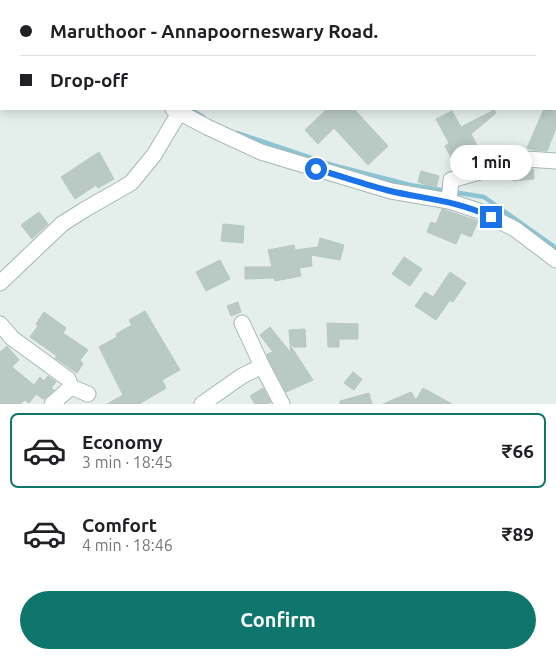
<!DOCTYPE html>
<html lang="en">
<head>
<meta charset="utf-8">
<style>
	body { margin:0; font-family:Ubuntu,sans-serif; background:#f6f6f6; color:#202124; height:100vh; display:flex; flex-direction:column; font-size:19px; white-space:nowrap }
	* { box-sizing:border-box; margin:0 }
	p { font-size:16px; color:#757577 }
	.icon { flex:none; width:28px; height:28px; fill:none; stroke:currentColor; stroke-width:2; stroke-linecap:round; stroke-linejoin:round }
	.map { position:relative; height:404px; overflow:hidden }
	.sheet { display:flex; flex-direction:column; background:#fff; flex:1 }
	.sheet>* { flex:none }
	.top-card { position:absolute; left:0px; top:0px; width:556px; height:110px; box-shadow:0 2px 12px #0003; display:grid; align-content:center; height:110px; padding:0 20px; background:#fff }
	.end { position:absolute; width:22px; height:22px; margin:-11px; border:6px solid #1a73e8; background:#fff; box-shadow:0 0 0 2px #fff }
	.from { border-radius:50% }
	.bubble { position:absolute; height:35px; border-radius:18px; background:#fff; box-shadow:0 2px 12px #0003; font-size:16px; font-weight:700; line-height:35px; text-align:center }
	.top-card b { display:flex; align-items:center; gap:18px; height:48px; font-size:19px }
	.top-card b+b { border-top:1px solid #e0e0e0 }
	.top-card i { width:12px; height:12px; background:#202124 }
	ul { padding:9px 0 0; list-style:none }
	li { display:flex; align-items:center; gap:15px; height:75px; margin:0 10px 8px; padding:0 10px; border:2px solid transparent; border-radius:8px }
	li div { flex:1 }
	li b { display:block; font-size:19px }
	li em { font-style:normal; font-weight:700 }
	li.on { border-color:#0f766e }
	li>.icon { width:45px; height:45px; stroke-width:1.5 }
	.cta { display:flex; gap:10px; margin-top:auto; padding:10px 20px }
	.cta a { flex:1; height:58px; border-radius:30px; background:#0f766e; color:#fff; font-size:20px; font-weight:700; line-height:58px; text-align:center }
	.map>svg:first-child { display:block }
</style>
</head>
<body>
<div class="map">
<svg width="556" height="404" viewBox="0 0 556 404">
	<rect width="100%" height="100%" fill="#e4eeeb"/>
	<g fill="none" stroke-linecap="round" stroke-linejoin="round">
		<g stroke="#8bc4d5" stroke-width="4.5">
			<path d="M41,0l2,1"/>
			<path d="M190,109l13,8"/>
			<path d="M237,133l95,32 78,20 74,12 72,51"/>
		</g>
	</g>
	<g fill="#b9c9c4" stroke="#b6c8c2">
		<path d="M327,109h27l34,37 -20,19 -34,-37 -16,16 -13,-14z"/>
		<path d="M544,109h12v19l-9,23 -13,-1 -7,-2z"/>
		<path d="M494,110l2,3 -25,21 10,19 -25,13 -11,-20 4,-3 -13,-24 16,-8 9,16z"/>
		<path d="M99,152l15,27 -16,9 -2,-3 -21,14 -14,-22z"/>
		<path d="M527,168l6,1 1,10 -21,2 -1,-8z"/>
		<path d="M421,171l18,5 -3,12 -18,-6z"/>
		<path d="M442,209l36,12 -7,16 -10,-4 -5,11 -29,-12 4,-10 5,2z"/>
		<path d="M39,212l9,12 -16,15 -11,-14z"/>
		<path d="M223,224l21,2 -1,17 -22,-2z"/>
		<path d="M320,238l24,7 -4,15 -29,-5 1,11 -13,2 2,8 -26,5 -1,-3 -29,1v-12h27l-4,-17 26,-5 1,5 23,-3z"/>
		<path d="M404,257l18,12 -12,17 -18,-12z"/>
		<path d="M220,260l10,19 -24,12 -10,-19z"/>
		<path d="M450,272l16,11 -13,19 -3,-2 -14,20 -21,-14 10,-14 8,5z"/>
		<path d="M238,302l3,10 -10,4 -4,-10z"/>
		<path d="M145,311l35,59 -18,10 4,8 -27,16h-32l16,-9 -24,-48 18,-10 -1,-3 16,-9 -3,-5z"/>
		<path d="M44,312l22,16 -3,5 25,17 -8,10 3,4 -6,9 -22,-15 2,-2 -27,-19 8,-11 -2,-2z"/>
		<path d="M327,323l31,1v15h-19v8h-11z"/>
		<path d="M270,327l21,26 -1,-8 23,35 -27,12 -18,-34 -1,-4 6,-2 -13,-17z"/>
		<path d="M305,329l1,18h-12l-4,-3 -1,-14z"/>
		<path d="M7,346l12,14 -7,7 22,18 6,-8 4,4 4,-5 8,6 -5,6 3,2 -9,8 -2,1 -7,-5 -7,9 -4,-3 -5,4h-20v-52z"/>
		<path d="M353,372l9,7 -8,11 -10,-7z"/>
		<path d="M263,388l8,15 -16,1 -5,-8z"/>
		<path d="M423,388l29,16h-69l28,-12 5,8z"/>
		<path d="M369,393l3,11h-32v-3z"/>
	</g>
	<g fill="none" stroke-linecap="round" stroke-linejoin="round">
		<g stroke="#a6b7b3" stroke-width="17">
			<g id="minor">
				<path d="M29,0l2,1"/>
				<path d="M177,1v-1"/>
				<path d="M173,109l34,18 54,25 130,39 58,10 30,10 36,18 41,31"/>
				<path d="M449,201l2,-21 75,-21 30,2"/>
				<path d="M0,283l62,-59 22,-14 47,-27 23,-28 25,-42"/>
				<path d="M242,323l20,43 20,38"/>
				<path d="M0,324l12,14 56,41 3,8 -19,17"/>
				<path d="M71,387l17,7"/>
				<path d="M202,404l40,-28 20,-10"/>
			</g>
		</g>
		<use href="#minor" stroke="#fff" stroke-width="15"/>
	</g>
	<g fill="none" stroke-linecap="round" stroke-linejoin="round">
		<path stroke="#1a73e8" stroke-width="6" d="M316,169c25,7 50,16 74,22 35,8 69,10 101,26"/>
	</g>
</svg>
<i class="end from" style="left:316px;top:169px"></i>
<i class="end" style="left:491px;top:217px"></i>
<div class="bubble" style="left:450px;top:145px;width:82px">1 min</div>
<div class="top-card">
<b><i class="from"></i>Maruthoor - Annapoorneswary Road.</b>
<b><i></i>Drop-off</b>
</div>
</div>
<section class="sheet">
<ul>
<li class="on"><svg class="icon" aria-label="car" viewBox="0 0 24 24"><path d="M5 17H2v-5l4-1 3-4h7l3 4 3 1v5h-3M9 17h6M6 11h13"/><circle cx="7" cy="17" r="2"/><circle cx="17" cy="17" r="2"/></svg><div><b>Economy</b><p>3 min · 18:45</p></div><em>₹66</em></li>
<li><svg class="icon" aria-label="car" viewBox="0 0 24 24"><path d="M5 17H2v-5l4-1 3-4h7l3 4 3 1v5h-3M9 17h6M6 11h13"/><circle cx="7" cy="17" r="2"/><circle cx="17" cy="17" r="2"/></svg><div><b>Comfort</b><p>4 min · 18:46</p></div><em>₹89</em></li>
</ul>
<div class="cta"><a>Confirm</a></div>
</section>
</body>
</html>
